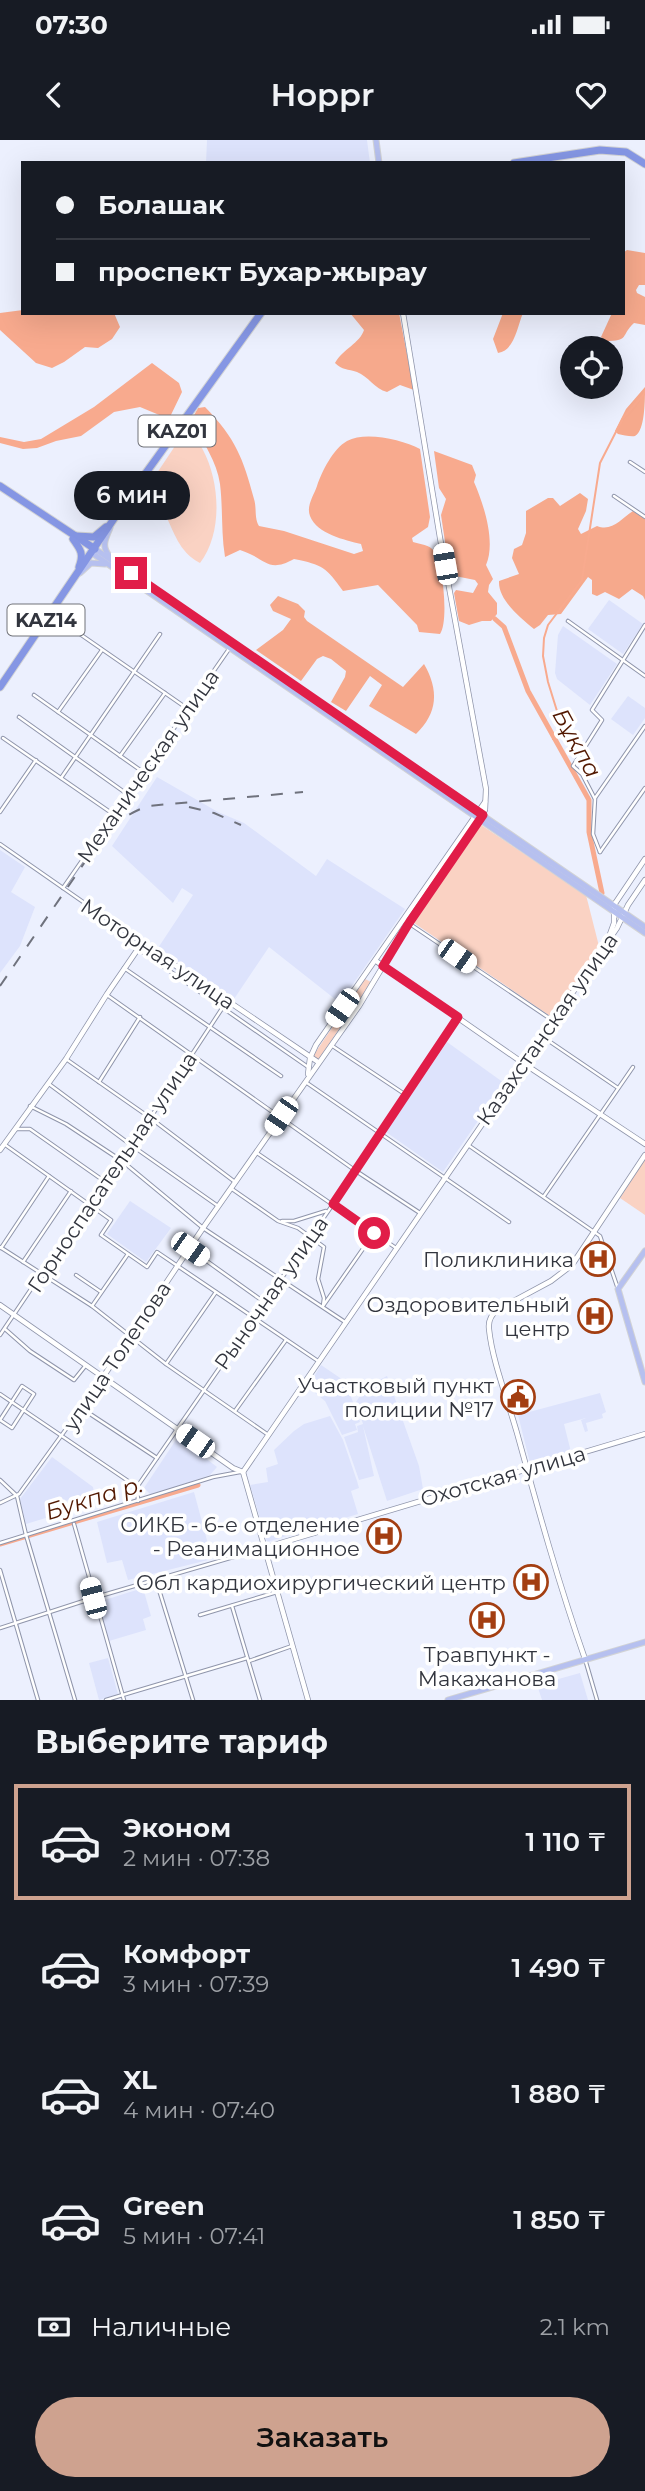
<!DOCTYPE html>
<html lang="ru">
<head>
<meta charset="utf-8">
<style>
	body { margin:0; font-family:Montserrat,sans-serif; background:#20242c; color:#f1f3f6; height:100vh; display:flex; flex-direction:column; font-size:26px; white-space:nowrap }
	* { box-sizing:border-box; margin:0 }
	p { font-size:23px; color:#9ea1a6 }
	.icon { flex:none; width:38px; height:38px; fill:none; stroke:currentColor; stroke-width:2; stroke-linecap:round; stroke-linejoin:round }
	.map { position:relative; height:1560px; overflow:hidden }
	.side { display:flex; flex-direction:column; background:#171b24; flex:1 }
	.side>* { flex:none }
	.top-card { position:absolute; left:21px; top:21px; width:604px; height:154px; border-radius:0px; box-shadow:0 7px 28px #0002; display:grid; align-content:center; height:154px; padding:0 35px; background:#171b24 }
	.controls { position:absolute; left:560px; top:196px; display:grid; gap:14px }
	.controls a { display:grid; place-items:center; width:63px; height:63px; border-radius:50%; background:#171b24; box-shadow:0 7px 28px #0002; font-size:35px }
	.end { position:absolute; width:32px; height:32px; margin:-16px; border:9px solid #e11d48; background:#fff; box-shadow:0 0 0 4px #fff }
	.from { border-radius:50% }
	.bubble { position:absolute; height:49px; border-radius:24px; background:#171b24; box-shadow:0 7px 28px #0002; font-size:23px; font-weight:600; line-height:49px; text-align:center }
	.car { position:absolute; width:21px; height:42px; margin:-21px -10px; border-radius:9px; box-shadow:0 0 5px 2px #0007; background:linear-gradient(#fff 24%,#345 0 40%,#fff 0 76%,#345 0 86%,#fff 0) }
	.top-card b { display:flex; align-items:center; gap:24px; height:66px; font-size:26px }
	.top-card b+b { border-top:2px solid #363941 }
	.top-card i { width:18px; height:18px; background:#f1f3f6 }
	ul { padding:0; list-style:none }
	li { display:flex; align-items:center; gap:21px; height:116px; margin:0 14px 10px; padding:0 21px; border:4px solid transparent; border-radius:0px }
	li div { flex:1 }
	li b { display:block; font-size:26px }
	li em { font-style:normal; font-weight:600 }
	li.current { border-color:#cea28f }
	li>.icon { width:63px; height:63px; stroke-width:1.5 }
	h2 { padding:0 35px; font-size:32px; line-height:84px }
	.pay { display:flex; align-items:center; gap:18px; height:77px; padding:0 35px; font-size:26px }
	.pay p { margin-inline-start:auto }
	.primary-button { display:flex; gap:14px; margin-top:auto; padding:14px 35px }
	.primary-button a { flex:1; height:80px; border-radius:42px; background:#cea28f; color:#111; font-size:28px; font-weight:600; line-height:80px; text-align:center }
	.status { display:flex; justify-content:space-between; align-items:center; height:49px; padding:0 35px; background:#171b24; direction:ltr }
	.status svg { height:19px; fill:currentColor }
	header { display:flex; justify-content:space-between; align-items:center; height:91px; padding:0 35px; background:#171b24; font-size:32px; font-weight:600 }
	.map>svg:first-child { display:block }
</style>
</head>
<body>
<div class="status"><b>07:30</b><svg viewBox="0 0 49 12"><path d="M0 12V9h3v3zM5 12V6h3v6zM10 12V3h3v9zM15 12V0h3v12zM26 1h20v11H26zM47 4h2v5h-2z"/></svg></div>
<header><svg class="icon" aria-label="back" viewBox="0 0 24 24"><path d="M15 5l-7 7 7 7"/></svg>Hoppr<svg class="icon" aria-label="heart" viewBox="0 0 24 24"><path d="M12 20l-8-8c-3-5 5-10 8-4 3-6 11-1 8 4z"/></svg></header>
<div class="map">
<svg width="645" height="1560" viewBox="0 0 645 1560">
	<rect width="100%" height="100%" fill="#ecf0fe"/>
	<g fill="#dde3fc">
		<path d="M207,0h160l3,23h-164z"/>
		<path d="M609,460l34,24 -20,30 -35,-25z"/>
		<path d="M563,486l54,38 -27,41 -33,-26 -2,-6 3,-38z"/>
		<path d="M628,556l17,12v10l-12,17 -22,-16z"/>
		<path d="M157,637l61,35 26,11 72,53 11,-17 78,50 -65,94 -71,-56 -35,52 -76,-51 35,-53 -11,-7 -9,15 -61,-57z"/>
		<path d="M0,710l25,17 -14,25 24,15 -15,39 -20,27z"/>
		<path d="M447,902l57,41 -61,89 -57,-40z"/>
		<path d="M130,1061l41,27 -25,34 -39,-28z"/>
		<path d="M321,1225l28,19v7l11,31 -5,2 2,6 -15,5 -17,-34 -17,-14z"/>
		<path d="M387,1236l32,90 4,23 -36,12 -24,-75 11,50 -15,4 -15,-43 14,-5 -1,-6 6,-2 -7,-22 10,-15z"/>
		<path d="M600,1253l6,19 -4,2 1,4 -17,5 2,8 -3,1 -4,-12 5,-2 -22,6 7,28 -41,11 -12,-48z"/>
		<path d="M330,1276l13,24 14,41 2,7 -8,3 7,23 -91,28 -17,-57 18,-3 -2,-14 12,-4 -4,-14 20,-19 10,-7z"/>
		<path d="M178,1297l39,30 -7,8 -59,20 -7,-7z"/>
		<path d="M52,1317l41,30 1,6 -29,8 -16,16 -23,7 -6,-25z"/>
		<path d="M194,1352l18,67 -84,21 -6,-20 -15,3 -10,-41z"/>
		<path d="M143,1448l8,28 -8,3 3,11 -37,11 -11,-39z"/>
		<path d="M108,1518l10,36 -19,6 -10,-37z"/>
		<path d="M580,1533l8,27h-46l-5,-15z"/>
	</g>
	<g fill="#fad2c3">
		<path d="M185,291c8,2 14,11 18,19 17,32 20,83 -3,113 -22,-12 -25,-30 -36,-51 -4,-9 -11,-16 -17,-24z"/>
		<path d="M481,685l105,70 14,55 -47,68 -139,-95z"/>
		<path d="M365,839l6,3 -53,78 -5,-4z"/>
		<path d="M645,1019v56l-25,-17z"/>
	</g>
	<g fill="#f6a98c">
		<path d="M627,110l18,3v32h-6l-3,5 1,3 8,4v28l-11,-2c-14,13 -4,18 -29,18l-4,-4 11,-24h11v-60z"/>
		<path d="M350,173h49l15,77 -14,-5 -13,7c-12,-3 -19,-16 -30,-20 -9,-3 -15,-2 -22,-9 8,-14 25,-20 29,-33z"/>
		<path d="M503,173h20c-6,14 -8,37 -25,40l-5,-14z"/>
		<path d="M645,247c0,13 0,44 -10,49 -4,1 -12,-1 -17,-2l-3,-3 11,-22z"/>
		<path d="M580,353l8,6 -2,12 -8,18 3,5 16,-8c15,6 24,-7 36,-15l12,8v81l-2,-4 -11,-7 -13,10 -14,-7 -8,4 -5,-2v-14l-4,-3 -27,37 -13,1 -8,10 -6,4c-14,-12 -36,-29 -35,-48l20,-7 -7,-16 2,-9 8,-4 4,-12v-22l22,-13h5l7,8z"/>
		<path d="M278,456l20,8 7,7 -1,6 3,4 96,66 21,-23c15,26 14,49 -8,70l-47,-28 13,-21 -12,-9 -24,35 -15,-9 14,-25 1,-6 -15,-12 -8,-3 -6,3 -16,22 -45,-31 27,-20 8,-11 -18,-8 -3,-6z"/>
	</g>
	<g fill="#f8aa8e">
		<path d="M23,170v3h91l6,14 -8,12 -14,9 -13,-1 -21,15 -12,6 -16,-5 -36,-33v-17z"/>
		<path d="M152,223l27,20 3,9 -13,27 -29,-12 -26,5 -33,24 -25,5 -19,7 -14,1 -23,-6v-6l24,5 17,-3 53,-32z"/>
		<path d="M205,267c31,32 38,51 49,92 3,10 0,19 5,27l25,5 70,23 9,-3 -2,-7c-16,-4 -44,-10 -51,-28 -4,-10 4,-21 7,-30 5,-15 16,-37 30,-45 19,-10 55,-1 73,8l10,68 -2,10 -16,11 1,4c7,2 17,3 21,9 9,11 15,71 6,83l-21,-2 -2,-7 -39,-40 -35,6c-17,-24 -20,-26 -49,-32 -27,15 -28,-1 -54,-9l-15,7c-4,-24 -2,-49 -5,-73 -3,-22 -17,-42 -27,-61v-6l5,-9z"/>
		<path d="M434,311l38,14 4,10 -2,7c10,23 22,60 12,83l7,14 -4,6 -1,7 9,11v11l-6,7h-9l-13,4 -10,-4 -5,-28 2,-3 17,3 5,-9 -3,-4 -25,-5 -9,-60 5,-16 -7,-11z"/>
	</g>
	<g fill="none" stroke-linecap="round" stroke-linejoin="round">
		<path stroke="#f8aa8e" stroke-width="2" d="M553,599l8,-15 -13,-42 -5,-26 1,-18 4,-13 34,-45 18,-117 23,-45 22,-25"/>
		<g stroke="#f8aa8e" stroke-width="5">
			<path d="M495,479l9,8 24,64 61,109v32l13,61"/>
			<path d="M0,1404l198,-59"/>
		</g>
		<g stroke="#8f95ab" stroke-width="4.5">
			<g id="street">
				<path d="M630,322l15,10"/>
				<path d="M614,356l31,21"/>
				<path d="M568,481l77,55"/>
				<path d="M77,492l111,77"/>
				<path d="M34,555l109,77"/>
				<path d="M58,572l44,-62"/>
				<path d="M19,577l108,77"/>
				<path d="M3,598l110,76"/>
				<path d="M120,616l45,-63"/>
				<path d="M61,638l99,-144"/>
				<path d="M595,658l50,-72"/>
				<path d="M0,672l36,-52"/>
				<path d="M0,704l142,99"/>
				<path d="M600,712l-7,-18 2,-35 -13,-25 -9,-8 29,-46 -10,-10 53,-85"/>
				<path d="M600,712l45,-64"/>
				<path d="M63,748l166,-239"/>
				<path d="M404,780l148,100"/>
				<path d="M138,809l170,118"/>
				<path d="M124,828l157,108"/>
				<path d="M107,855l249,176 64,42"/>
				<path d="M543,897l75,51"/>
				<path d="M331,905l75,50"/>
				<path d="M66,919l83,58 86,65"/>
				<path d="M99,942l41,-65"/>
				<path d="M307,943l202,139"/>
				<path d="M49,944l82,61 87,61"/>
				<path d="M30,966l36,18 56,37 81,67 142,94"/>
				<path d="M16,989h14l74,52"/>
				<path d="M4,1004l107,76 -10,15 46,32 10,-15 161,109"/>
				<path d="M468,1005l132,91 17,50"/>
				<path d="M257,1013l139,95"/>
				<path d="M232,1049l46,32 20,7 26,19 -6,32 6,19 -1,8 51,-73"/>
				<path d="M544,1056l89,-129"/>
				<path d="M282,1081h12l32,-10"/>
				<path d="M0,1107l92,59 74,58 101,70"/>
				<path d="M1,1108l48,-72"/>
				<path d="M190,1109l74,53"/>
				<path d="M23,1122l48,-71"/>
				<path d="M76,1135l25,17"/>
				<path d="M92,1166l36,-52"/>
				<path d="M5,1189l25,22 44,29 12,-15"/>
				<path d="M0,1195l104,-154 18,-20 101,-154"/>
				<path d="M166,1224l50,-72"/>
				<path d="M22,1246l12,8 -22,34 -12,-8z"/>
				<path d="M0,1254l137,93"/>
				<path d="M81,1268l76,50"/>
				<path d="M235,1271l51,-71"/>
				<path d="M0,1340l17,16 9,39 49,165"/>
				<path d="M138,1361l-1,-14 20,-29 199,-287 23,-38 78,-114"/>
				<path d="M0,1363l19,-9 84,-116"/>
				<path d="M74,1384l50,176"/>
				<path d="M0,1403l213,-66 27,-5"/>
				<path d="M0,1430l38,130"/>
				<path d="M156,1440l37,120"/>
				<path d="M232,1466l28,94"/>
				<path d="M200,1475l77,-23"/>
				<path d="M0,1488l93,-30 171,-50"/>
				<path d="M585,1519l12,41"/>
				<path d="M249,1521l43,-15"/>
				<path d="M106,1560l141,-42"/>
			</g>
		</g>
		<g stroke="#8f95ab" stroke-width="6">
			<g id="secondary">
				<path d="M610,794l4,-11v-18l31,-46"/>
				<path d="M376,821l147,102 122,81"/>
				<path d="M308,934l2,-16 6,-13 169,-243"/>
				<path d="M0,1010l66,-91 41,-65 35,-51 176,119"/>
				<path d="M0,1165l233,163 10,4"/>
				<path d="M103,1237l100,-149 156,-222 50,-83 76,-113 1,-21 -46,-251 -37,-225"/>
				<path d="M243,1332l374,-544 11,-23 17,-25"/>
				<path d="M243,1332l65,228"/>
				<path d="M264,1408l381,-114"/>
				<path d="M585,1519c-26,-74 -47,-150 -68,-226 -9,-32 -25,-73 -28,-104 -1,-8 2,-14 8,-19l54,-29 21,-16 73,-110"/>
			</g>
		</g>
		<g stroke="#d2d3d5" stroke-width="7">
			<g id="primary">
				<path d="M376,0l3,23"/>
				<path d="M110,388c-5,12 -9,18 0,29"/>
				<path d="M95,409l550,378"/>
				<path d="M92,413l553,380"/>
				<path d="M80,433l11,-10 14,1"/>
				<path d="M645,1111l-27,38 27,93"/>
				<path d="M448,1560l197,-58"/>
			</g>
		</g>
		<g stroke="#d2d3d5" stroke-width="9">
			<g id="highway">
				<path d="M514,23l86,-13 26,2 19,12"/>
				<path d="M0,346l95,63"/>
				<path d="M76,396l18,1 12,-10"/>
				<path d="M73,399c8,11 11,15 6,28"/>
				<path d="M0,547l130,-192 131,-182"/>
			</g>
		</g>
		<use href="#street" stroke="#fff" stroke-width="2.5"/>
		<use href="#secondary" stroke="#fff" stroke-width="4.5"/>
		<use href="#primary" stroke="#b6c0ef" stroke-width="5"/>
		<use href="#highway" stroke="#8596e4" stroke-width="7"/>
		<g stroke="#6f727d" stroke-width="2" stroke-dasharray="12 12" stroke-linecap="butt">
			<path d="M189,667l25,6 27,12"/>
			<path d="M0,846l102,-149c14,-15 27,-24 46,-31l155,-14"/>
		</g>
	</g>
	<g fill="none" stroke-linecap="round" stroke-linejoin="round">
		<path stroke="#e11d48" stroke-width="9" d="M131,433l352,242 -74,108 -26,43 75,51 -125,187 41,29"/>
	</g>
	<defs>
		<g id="hospital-ring" transform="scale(1.75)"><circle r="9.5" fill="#fff" stroke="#a33e11" stroke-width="1.5"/><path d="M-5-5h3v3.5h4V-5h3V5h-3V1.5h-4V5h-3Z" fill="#a33e11"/></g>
		<g id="civic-ring" transform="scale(1.75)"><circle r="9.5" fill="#fff" stroke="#a33e11" stroke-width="1.5"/><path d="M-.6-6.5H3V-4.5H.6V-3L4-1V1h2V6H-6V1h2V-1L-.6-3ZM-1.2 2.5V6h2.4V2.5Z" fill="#a33e11"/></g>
	</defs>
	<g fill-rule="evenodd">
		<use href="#hospital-ring" x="598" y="1119"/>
		<use href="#hospital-ring" x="595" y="1176"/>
		<use href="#civic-ring" x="518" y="1257"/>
		<use href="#hospital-ring" x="384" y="1396"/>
		<use href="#hospital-ring" x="531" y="1442"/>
		<use href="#hospital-ring" x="487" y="1480"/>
	</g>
	<g text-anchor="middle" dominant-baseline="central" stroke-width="7" stroke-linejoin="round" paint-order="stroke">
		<g fill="#fff" stroke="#707278" stroke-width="2">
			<rect x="138.5" y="275.5" width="77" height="31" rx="5"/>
			<rect x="7.5" y="464.5" width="77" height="31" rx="5"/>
		</g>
		<g font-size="19" font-weight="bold" fill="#32353e">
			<text x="177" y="291">KAZ01</text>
			<text x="46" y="480">KAZ14</text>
		</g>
		<g font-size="21" fill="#32353e" stroke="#fff">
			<text transform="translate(148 626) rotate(-55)">Механическая улица</text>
			<text transform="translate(158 814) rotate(34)">Моторная улица</text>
			<text transform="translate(547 889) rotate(-55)">Казахстанская улица</text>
			<text transform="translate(112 1032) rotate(-56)">Горноспасательная улица</text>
			<text transform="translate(271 1153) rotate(-55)">Рыночная улица</text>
			<text transform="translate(117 1216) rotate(-56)">улица Толепова</text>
			<text transform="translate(503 1336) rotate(-16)">Охотская улица</text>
		</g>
		<g font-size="21" fill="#32353e" stroke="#fff" text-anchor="end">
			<text x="574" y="1119">Поликлиника</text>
			<text x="570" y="1164">Оздоровительный<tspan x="570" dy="24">центр</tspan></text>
			<text x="494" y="1245">Участковый пункт<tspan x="494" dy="24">полиции №17</tspan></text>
			<text x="360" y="1384">ОИКБ - 6-е отделение<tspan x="360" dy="24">- Реанимационное</tspan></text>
			<text x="506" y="1442">Обл кардиохирургический центр</text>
			<text x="487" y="1514" text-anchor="middle">Травпункт -<tspan x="487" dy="24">Макажанова</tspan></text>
		</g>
		<g font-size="23" font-style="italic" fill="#521800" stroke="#fff">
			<text transform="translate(577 603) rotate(61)">Бұқпа</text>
			<text transform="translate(94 1358) rotate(-17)">Букпа р.</text>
		</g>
	</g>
</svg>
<div class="controls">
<a><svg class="icon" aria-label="locate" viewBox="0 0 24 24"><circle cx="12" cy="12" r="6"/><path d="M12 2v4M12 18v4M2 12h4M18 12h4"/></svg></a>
</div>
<i class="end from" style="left:374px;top:1093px"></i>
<i class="end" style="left:131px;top:433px"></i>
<div class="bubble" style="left:74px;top:331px;width:116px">6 мин</div>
<i class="car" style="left:445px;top:424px;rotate:350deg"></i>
<i class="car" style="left:457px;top:816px;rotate:125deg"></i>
<i class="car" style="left:342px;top:868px;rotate:215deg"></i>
<i class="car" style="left:281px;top:976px;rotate:214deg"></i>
<i class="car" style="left:190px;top:1109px;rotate:125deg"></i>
<i class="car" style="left:195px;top:1301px;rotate:305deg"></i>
<i class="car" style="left:93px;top:1458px;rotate:345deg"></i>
<div class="top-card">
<b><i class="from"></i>Болашак</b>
<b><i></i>проспект Бухар-жырау</b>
</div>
</div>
<section class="side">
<h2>Выберите тариф</h2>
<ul>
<li class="current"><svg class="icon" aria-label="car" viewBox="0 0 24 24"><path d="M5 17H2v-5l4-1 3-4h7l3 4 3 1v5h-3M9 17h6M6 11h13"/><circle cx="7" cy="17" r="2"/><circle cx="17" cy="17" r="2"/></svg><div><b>Эконом</b><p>2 мин · 07:38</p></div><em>1 110 ₸</em></li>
<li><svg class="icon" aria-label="car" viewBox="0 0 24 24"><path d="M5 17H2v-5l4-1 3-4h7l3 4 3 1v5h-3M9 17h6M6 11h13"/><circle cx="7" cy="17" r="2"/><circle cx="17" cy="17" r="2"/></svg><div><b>Комфорт</b><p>3 мин · 07:39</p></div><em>1 490 ₸</em></li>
<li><svg class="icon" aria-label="car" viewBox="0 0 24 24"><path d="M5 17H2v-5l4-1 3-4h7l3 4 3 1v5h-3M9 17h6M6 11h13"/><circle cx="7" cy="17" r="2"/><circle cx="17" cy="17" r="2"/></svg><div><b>XL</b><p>4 мин · 07:40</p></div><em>1 880 ₸</em></li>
<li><svg class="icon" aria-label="car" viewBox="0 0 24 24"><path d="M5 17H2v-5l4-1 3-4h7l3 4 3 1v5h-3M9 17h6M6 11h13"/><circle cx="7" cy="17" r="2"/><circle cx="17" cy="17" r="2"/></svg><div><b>Green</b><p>5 мин · 07:41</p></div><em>1 850 ₸</em></li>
</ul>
<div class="pay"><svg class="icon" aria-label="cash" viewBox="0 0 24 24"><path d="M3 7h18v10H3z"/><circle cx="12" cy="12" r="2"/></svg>Наличные<p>2.1 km</p></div>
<div class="primary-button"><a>Заказать</a></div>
</section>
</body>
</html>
